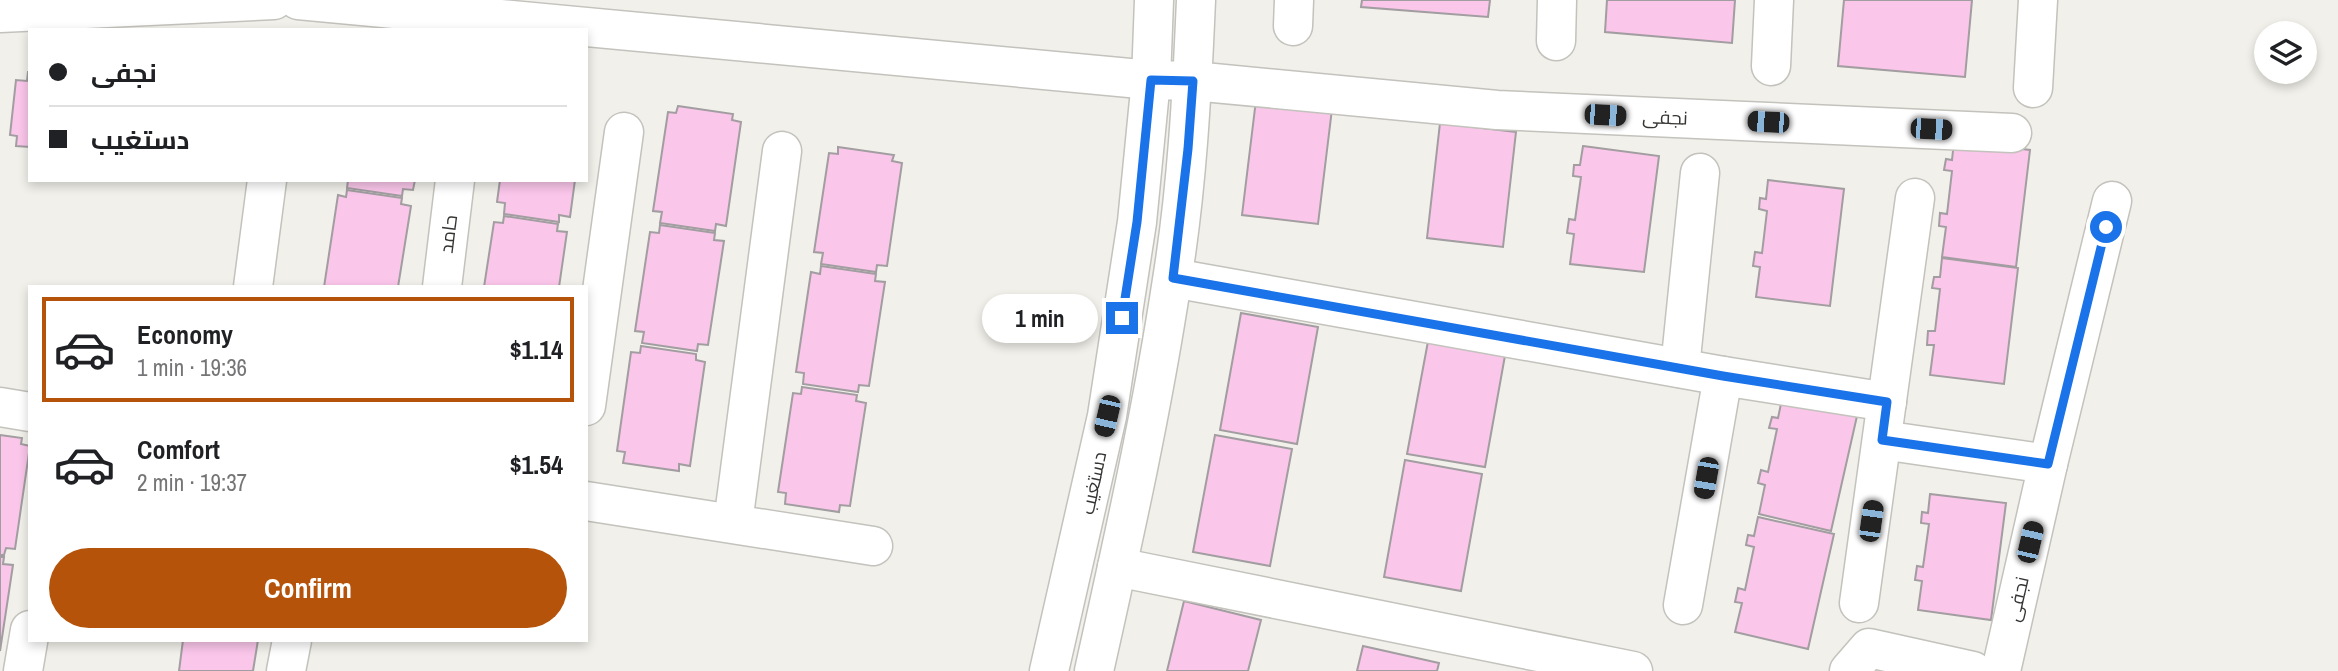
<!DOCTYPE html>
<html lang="en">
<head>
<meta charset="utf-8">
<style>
	body { margin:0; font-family:"Archivo Narrow",Cairo,sans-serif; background:#f6f6f6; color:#202124; height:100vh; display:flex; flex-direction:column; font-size:26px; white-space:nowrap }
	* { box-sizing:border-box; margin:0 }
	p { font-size:23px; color:#757577 }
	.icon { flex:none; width:38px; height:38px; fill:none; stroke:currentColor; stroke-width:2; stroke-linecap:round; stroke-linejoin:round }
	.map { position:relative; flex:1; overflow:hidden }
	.details { position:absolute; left:28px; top:285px; width:560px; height:357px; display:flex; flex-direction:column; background:#fff; border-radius:0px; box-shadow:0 4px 10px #0003 }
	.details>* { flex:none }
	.guide { position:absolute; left:28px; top:28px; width:560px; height:154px; border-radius:0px; box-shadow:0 4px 10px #0003; display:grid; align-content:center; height:154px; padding:0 21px; background:#fff }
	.buttons { position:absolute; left:2254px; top:21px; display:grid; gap:14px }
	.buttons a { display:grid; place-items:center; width:63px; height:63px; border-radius:50%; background:#fff; box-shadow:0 4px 10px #0003; font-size:35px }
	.end { position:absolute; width:32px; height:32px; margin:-16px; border:9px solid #1a73e8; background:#fff; box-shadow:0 0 0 4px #fff }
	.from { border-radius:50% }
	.bubble { position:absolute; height:49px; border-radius:24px; background:#fff; box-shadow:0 4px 10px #0003; font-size:23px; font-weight:800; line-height:49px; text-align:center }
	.car { position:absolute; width:21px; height:42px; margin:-21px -10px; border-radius:9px; box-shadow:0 0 5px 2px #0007; background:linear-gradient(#222 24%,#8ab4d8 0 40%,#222 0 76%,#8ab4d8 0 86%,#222 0) }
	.guide b { display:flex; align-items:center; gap:24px; height:66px; font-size:26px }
	.guide b+b { border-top:2px solid #e0e0e0 }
	.guide i { width:18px; height:18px; background:#202124 }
	ul { padding:12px 0 0; list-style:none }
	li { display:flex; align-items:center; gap:21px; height:105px; margin:0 14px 10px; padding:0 7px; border:4px solid transparent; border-radius:0px }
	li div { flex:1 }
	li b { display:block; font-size:26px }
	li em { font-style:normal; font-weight:800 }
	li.active { border-color:#b45309 }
	li>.icon { width:63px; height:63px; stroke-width:1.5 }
	.cta { display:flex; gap:14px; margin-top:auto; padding:14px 21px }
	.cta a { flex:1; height:80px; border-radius:42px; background:#b45309; color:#fff; font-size:28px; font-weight:800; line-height:80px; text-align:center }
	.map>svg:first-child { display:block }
</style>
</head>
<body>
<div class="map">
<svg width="2338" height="671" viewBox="0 0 2338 671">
	<rect width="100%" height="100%" fill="#f1f0ea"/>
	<g fill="#fac6ea" stroke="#a29da0" stroke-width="2">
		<path d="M1362,0h128l-2,17 -127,-10z"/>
		<path d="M1607,0h128l-3,43 -127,-11z"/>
		<path d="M1844,0h128l-7,77 -127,-11z"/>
		<path d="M28,72h2v75l-14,-1 1,-10 -7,-1 6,-55 11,1z"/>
		<path d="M1256,100l76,9 -14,115 -76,-9z"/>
		<path d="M678,106l55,8 -1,6 9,2 -15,104 -10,-2 -1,7 -55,-8 2,-11 -9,-1 15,-99 8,1z"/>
		<path d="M1440,123l76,9 -13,115 -76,-9z"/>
		<path d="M1954,141l76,9 -14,117 -74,-10 4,-30 -7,-1 1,-13 7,1 5,-43 -8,-1 2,-11 6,1z"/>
		<path d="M1583,146l76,10 -15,116 -74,-8 4,-30 -7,-1 2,-14 6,1 6,-43 -8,-1 1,-11h6z"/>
		<path d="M838,147l56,8 -2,6 10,2 -15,103 -10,-1 -1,7 -55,-8 2,-11 -9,-1 15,-99 9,1z"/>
		<path d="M348,180h67l-2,10 -10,-1 -1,7 -55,-8z"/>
		<path d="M500,180h75l-5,37 -11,-2v7l-55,-8 1,-11 -8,-1z"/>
		<path d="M1768,180l76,9 -14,117 -74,-9 4,-30 -7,-1 2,-14 7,1 5,-42 -8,-2 1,-11 6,1z"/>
		<path d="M347,190l55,8 -1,6 10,2 -13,81h-74l14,-92 8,2z"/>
		<path d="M504,216l54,8 -1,7 10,1 -8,55h-75l10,-65 9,1z"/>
		<path d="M660,225l55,8 -1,7 10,1 -16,104 -10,-1 -1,7 -55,-8 2,-11 -9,-1 15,-99 9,1z"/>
		<path d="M1942,258l76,10 -14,116 -74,-9 4,-30h-7l1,-14h7l5,-42 -8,-1 2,-11h6z"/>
		<path d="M821,266l55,8 -1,7 10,1 -16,104 -10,-1 -1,7 -55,-8 1,-11 -8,-1 15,-100 9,2z"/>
		<path d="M1241,313l77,14 -21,117 -77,-14z"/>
		<path d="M1429,336l77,14 -21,117 -78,-13z"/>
		<path d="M641,346l55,8v6l9,2 -15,104 -11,-2v7l-56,-8 2,-11 -8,-1 14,-99 9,1z"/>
		<path d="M802,387l55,8 -1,6 10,2 -16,103 -10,-1 -1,7 -54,-8 1,-11 -8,-1 15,-99 8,1z"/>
		<path d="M1782,399l75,17 -26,115 -72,-17 6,-29 -7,-2 3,-13 7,2 9,-43 -8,-1 3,-11 6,1z"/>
		<path d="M0,435l22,3 -1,6 9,2 -15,103 -9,-1 -2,7h-4z"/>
		<path d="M1215,435l77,14 -22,117 -77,-14z"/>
		<path d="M1405,460l77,14 -21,117 -77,-14z"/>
		<path d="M1930,494l76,9 -15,117 -73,-10 4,-29 -7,-1 2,-14 6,1 6,-43 -8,-1 1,-11 6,1z"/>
		<path d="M1758,517l76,17 -26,115 -73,-17 7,-29 -7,-1 3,-14 7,2 9,-43 -8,-2 2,-10 6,1z"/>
		<path d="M0,557h4l-1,7 10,1 -13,86z"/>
		<path d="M1184,601l77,19 -13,51h-81z"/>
		<path d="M183,640h75l-5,31h-74z"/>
		<path d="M1363,646l76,17 -2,8h-80z"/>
	</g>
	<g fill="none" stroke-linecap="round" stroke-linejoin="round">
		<g stroke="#c3c2bc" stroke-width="41">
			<g id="minor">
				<path d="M298,0l853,80 42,1 304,29 515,23"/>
				<path d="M0,13l274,-13"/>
				<path d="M1293,26l1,-26"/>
				<path d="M1556,41l1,-41"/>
				<path d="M1771,66l3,-66"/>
				<path d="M2033,88l5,-88"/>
				<path d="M1173,278l550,98 164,26"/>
				<path d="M253,287l14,-107"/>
				<path d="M442,287l13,-107"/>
				<path d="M1680,368l20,-195"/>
				<path d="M586,406l38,-274"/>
				<path d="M0,407l30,5"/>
				<path d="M1882,440l166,24"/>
				<path d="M586,501l287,45"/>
				<path d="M733,523l49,-372"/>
				<path d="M1117,567l516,104"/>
				<path d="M1859,603l56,-405"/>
				<path d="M1683,605l40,-229"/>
				<path d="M23,671l7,-41"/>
				<path d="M286,671l6,-31"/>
				<path d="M1049,671l58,-255 30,-194 14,-142 3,-80"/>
				<path d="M1094,671c29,-130 58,-259 78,-391 15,-92 20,-186 24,-280"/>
				<path d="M1849,671l20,-23 104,23"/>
				<path d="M2001,671l47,-207 64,-263"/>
			</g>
		</g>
		<use href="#minor" stroke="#fff" stroke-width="38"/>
	</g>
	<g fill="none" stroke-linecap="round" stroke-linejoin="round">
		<path stroke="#1a73e8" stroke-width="9" d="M1122,318l15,-96 14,-142 42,1 -5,68 -15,129 550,98 164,26 -5,38 166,24 58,-237"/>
	</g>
	<g text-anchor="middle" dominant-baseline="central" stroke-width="5" stroke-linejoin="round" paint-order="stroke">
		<g font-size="19" fill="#353533" stroke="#fff">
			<text transform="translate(1665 117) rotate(2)">نجفی</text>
			<text transform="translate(448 234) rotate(-83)">حامد</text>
			<text transform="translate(1093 483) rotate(-78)">دستغیب</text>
			<text transform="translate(2017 599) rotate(-77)">نجفی</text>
		</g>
	</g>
</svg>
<div class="buttons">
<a><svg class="icon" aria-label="layers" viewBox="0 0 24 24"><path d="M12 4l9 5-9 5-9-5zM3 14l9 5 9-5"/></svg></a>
</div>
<i class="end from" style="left:2106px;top:227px"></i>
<i class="end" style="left:1122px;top:318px"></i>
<div class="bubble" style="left:982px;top:294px;width:116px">1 min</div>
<i class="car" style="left:1605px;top:115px;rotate:93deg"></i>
<i class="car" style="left:1768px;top:122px;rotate:273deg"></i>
<i class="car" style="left:1931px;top:129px;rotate:93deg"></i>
<i class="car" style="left:1107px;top:416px;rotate:193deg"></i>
<i class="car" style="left:1706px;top:478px;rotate:190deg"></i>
<i class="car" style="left:1871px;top:521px;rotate:8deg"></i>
<i class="car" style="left:2030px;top:542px;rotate:13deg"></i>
<div class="guide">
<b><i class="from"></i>نجفی</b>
<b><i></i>دستغیب</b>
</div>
<section class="details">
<ul>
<li class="active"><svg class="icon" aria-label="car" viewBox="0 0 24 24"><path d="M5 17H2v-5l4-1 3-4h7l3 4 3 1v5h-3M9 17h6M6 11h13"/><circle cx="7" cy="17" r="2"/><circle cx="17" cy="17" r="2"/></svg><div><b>Economy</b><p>1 min · 19:36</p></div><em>$1.14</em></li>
<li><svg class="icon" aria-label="car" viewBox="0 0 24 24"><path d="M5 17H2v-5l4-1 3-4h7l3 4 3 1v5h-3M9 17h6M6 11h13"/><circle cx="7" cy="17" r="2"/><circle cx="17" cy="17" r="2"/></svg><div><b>Comfort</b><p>2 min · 19:37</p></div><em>$1.54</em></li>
</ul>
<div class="cta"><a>Confirm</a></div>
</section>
</div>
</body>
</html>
